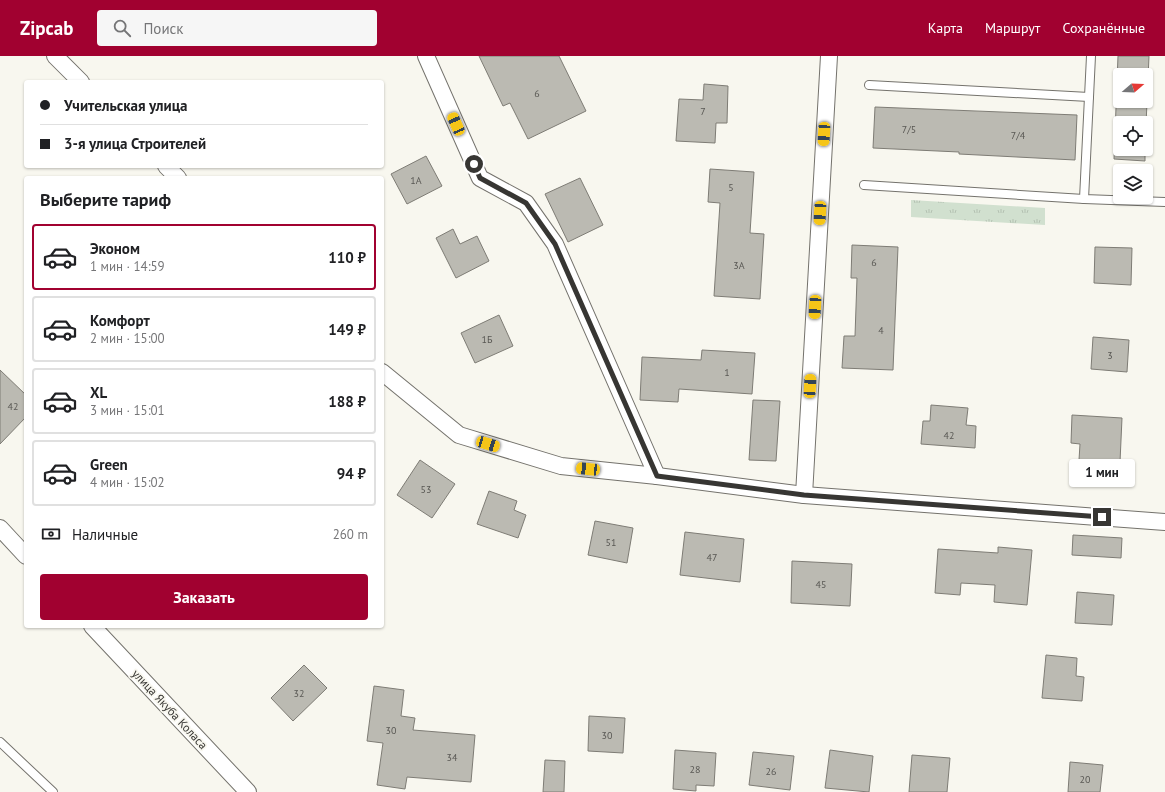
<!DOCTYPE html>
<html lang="ru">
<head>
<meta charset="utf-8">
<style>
	body { margin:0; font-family:"PT Sans",sans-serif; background:#f6f6f6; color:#202124; height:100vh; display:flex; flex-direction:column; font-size:15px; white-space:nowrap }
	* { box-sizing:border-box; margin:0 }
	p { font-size:13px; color:#757577 }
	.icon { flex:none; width:22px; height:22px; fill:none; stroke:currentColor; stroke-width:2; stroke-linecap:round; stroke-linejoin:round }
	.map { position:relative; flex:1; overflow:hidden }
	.details { position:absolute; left:24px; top:120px; width:360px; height:452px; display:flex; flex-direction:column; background:#fff; border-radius:4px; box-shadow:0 1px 3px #0004 }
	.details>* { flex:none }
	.top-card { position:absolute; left:24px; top:24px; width:360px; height:88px; border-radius:4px; box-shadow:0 1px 3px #0004; display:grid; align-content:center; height:88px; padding:0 16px; background:#fff }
	.needle { width:26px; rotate:71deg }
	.fabs { position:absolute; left:1113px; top:12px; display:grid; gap:8px }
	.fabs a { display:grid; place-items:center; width:40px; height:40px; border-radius:4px; background:#fff; box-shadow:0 1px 3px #0004; font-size:20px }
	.end { position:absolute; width:18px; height:18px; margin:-9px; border:5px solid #373633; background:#fff; box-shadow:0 0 0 2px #fff }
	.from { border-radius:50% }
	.bubble { position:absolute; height:28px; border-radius:4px; background:#fff; box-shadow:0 1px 3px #0004; font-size:13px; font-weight:700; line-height:28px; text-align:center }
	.car { position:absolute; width:12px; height:24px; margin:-12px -6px; border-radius:5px; box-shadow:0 0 3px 1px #0007; background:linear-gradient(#f5c518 24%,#345 0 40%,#f5c518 0 76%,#345 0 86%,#f5c518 0) }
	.top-card b { display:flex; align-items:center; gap:14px; height:38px; font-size:15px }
	.top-card b+b { border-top:1px solid #e0e0e0 }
	.top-card i { width:10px; height:10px; background:#202124 }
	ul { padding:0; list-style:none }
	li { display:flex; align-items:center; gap:12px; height:66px; margin:0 8px 6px; padding:0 8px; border:2px solid #e0e0e0; border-radius:4px }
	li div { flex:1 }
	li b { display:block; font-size:15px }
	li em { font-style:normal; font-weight:700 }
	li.on { border-color:#a10130 }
	li>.icon { width:36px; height:36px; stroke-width:1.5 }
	h2 { padding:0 16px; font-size:18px; line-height:48px }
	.pay { display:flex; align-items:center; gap:10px; height:44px; padding:0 16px; font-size:15px }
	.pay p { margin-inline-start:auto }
	.primary-button { display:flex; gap:8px; margin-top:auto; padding:8px 16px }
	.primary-button a { flex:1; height:46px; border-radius:4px; background:#a10130; color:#fff; font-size:16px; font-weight:700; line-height:46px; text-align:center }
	header { display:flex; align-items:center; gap:24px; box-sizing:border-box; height:56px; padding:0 20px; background:#a10130; color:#fff }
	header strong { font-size:19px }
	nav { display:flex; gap:22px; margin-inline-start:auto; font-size:14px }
	.search { width:280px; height:36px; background:#f6f6f6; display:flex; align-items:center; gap:10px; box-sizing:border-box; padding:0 14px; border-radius:4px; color:#757577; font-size:15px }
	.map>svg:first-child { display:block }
</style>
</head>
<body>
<header>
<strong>Zipcab</strong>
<div class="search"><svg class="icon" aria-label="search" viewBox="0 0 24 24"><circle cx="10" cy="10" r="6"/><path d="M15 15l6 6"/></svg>Поиск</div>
<nav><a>Карта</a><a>Маршрут</a><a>Сохранённые</a></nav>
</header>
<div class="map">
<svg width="1165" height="736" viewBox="0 0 1165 736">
	<defs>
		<pattern id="park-tufts" width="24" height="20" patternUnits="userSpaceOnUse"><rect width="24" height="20" fill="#d1e0cf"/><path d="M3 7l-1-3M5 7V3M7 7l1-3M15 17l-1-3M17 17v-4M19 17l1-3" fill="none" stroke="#b4c1b2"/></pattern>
	</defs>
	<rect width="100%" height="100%" fill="#f8f7ef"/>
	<path fill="url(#park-tufts)" d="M911,144l134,8v17l-134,-8z"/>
	<g fill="#bbbab2" stroke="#7e7c75" fill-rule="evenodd">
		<path d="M479,0h80l27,55 -58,28 -18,-36 -7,3z"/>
		<path d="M1118,0h31l-3,69v-2h-26v26h25v12l-31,-2zM1120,19h26v26h-26z"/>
		<path d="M704,28l24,2 -1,37h-11l-1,20 -39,-2 3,-42 24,1z"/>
		<path d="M875,51l202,8 -2,45 -116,-6v-2l-86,-4z"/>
		<path d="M426,100l16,30 -35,18 -16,-30z"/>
		<path d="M710,113l44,3 -4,61 14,1 -4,65 -46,-3 6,-93 -12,-1z"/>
		<path d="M580,122l23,47 -35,17 -23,-48z"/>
		<path d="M453,173l7,15 17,-8 12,25 -33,17 -20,-40z"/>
		<path d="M852,189l46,2 -5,123 -51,-2 2,-32h11l2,-58h-6z"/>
		<path d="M1095,191l37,1 -1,37 -37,-2z"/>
		<path d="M499,259l14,31 -38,17 -14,-30z"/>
		<path d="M1093,281l36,3 -2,32 -36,-3z"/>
		<path d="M702,294l53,3 -3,41 -73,-5 -1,13 -38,-2 2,-43 59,3z"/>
		<path d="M0,314l26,25v22l-26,27z"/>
		<path d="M753,344l27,1 -4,60 -27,-1z"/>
		<path d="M931,349l37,3 -2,17 10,1 -1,22 -54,-4 2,-23h7z"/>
		<path d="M1072,359l50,3 -2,44 -41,-2 1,-16 -9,-1z"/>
		<path d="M420,404l35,24 -23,34 -35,-23z"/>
		<path d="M489,435l28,10 -3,9 12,5 -8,23 -41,-14z"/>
		<path d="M595,465l38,7 -6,35 -39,-8z"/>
		<path d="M685,476l59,7 -4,43 -60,-7z"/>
		<path d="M1073,479l49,3 -1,20 -49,-3z"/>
		<path d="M998,491l34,3 -5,55 -33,-3 1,-17 -34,-2 -1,12 -25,-2 3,-44 60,4z"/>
		<path d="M792,505l60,3 -2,42 -59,-3z"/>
		<path d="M1077,536l37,3 -2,30 -37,-2z"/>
		<path d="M1046,599l31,3 -1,18 8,1 -2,24 -40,-3z"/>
		<path d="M304,609l23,23 -34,33 -22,-23z"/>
		<path d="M374,630l30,4 -3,26 14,2 -2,12 62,5 -4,47 -64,-5 -2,12 -28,-4 6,-42 -16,-2z"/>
		<path d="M589,660l36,2 -2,35 -35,-2z"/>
		<path d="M675,694l41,3 -2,33 -18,-1v6l-23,-2z"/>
		<path d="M830,694l43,6 -4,36 -44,-4z"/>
		<path d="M753,696l41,4 -4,34 -41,-5z"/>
		<path d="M912,699l38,3 -3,34h-38z"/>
		<path d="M545,704l20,1 -1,31h-21z"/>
		<path d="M1070,706l33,3 -3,27h-32z"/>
	</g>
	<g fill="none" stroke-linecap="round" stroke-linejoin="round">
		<g stroke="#74726c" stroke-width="10">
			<g id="lane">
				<path d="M1091,0l-7,143 81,3"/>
				<path d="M869,29l220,12"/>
				<path d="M864,129l220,14"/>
				<path d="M0,686l53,50"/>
			</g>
		</g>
		<g stroke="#74726c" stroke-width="18">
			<g id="street">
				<path d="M55,0l26,26"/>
				<path d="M426,0l54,122 46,25 29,41 102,232"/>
				<path d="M166,110l12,12"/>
				<path d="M382,316l77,63 102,31 96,10 147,19 361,27"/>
				<path d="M804,439l25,-439"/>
				<path d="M0,472l26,28"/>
				<path d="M92,570l156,166"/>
			</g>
		</g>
		<use href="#lane" stroke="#fff" stroke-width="8"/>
		<use href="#street" stroke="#fff" stroke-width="16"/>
	</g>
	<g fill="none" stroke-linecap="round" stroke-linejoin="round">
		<path stroke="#373633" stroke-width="5" d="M474,108l6,14 46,25 29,41 102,232 147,19 298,22"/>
	</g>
	<g text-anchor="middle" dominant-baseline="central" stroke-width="3.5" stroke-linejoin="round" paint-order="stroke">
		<g font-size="10" fill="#585753">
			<text x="537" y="37">6</text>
			<text x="703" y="55">7</text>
			<text x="909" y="73">7/5</text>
			<text x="1018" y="79">7/4</text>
			<text x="416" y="124">1А</text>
			<text x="731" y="131">5</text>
			<text x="874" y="206">6</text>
			<text x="739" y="209">3А</text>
			<text x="881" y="274">4</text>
			<text x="487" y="283">1Б</text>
			<text x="1110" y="299">3</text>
			<text x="727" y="316">1</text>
			<text x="13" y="350">42</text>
			<text x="949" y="379">42</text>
			<text x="426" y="433">53</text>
			<text x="611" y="486">51</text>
			<text x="712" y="501">47</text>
			<text x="821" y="528">45</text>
			<text x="299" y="637">32</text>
			<text x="391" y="674">30</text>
			<text x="607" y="679">30</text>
			<text x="452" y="701">34</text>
			<text x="695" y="713">28</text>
			<text x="771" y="715">26</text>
			<text x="1085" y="723">20</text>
		</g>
		<g font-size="12" fill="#373633" stroke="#f8f7ef">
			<text transform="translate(170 653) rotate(47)">улица Якуба Коласа</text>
		</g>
	</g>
</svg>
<div class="fabs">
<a><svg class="needle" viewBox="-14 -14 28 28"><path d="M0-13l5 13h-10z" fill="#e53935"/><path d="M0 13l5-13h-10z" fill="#757577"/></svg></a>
<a><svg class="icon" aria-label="locate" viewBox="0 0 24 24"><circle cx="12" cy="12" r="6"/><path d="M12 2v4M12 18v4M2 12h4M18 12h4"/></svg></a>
<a><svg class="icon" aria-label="layers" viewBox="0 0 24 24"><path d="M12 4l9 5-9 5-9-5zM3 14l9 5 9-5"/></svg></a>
</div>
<i class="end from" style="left:474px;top:108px"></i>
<i class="end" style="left:1102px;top:461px"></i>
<div class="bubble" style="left:1069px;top:403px;width:66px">1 мин</div>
<i class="car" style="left:456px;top:68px;rotate:336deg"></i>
<i class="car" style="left:824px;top:78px;rotate:183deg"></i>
<i class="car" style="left:820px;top:157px;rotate:183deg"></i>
<i class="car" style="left:815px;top:251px;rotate:183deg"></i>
<i class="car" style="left:810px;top:330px;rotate:3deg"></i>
<i class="car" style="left:488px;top:388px;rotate:107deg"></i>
<i class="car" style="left:588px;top:413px;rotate:276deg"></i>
<div class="top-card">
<b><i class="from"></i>Учительская улица</b>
<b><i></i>3-я улица Строителей</b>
</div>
<section class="details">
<h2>Выберите тариф</h2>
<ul>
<li class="on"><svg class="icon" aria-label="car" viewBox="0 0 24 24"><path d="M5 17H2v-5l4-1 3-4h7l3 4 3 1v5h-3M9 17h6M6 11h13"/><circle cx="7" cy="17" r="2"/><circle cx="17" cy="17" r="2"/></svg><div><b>Эконом</b><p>1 мин · 14:59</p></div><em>110 ₽</em></li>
<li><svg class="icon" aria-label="car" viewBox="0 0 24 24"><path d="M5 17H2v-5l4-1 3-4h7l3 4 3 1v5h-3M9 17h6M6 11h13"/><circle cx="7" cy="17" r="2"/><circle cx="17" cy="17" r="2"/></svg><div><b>Комфорт</b><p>2 мин · 15:00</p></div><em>149 ₽</em></li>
<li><svg class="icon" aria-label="car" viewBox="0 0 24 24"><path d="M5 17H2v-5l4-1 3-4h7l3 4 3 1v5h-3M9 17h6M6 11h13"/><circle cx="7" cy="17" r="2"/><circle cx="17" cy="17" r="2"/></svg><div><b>XL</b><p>3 мин · 15:01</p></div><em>188 ₽</em></li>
<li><svg class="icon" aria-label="car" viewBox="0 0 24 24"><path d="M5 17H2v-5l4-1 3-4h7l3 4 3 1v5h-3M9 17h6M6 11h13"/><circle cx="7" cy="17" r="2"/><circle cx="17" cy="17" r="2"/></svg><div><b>Green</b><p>4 мин · 15:02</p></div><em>94 ₽</em></li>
</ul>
<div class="pay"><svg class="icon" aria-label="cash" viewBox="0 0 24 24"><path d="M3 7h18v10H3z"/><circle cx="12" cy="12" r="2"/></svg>Наличные<p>260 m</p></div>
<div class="primary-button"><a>Заказать</a></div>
</section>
</div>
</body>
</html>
